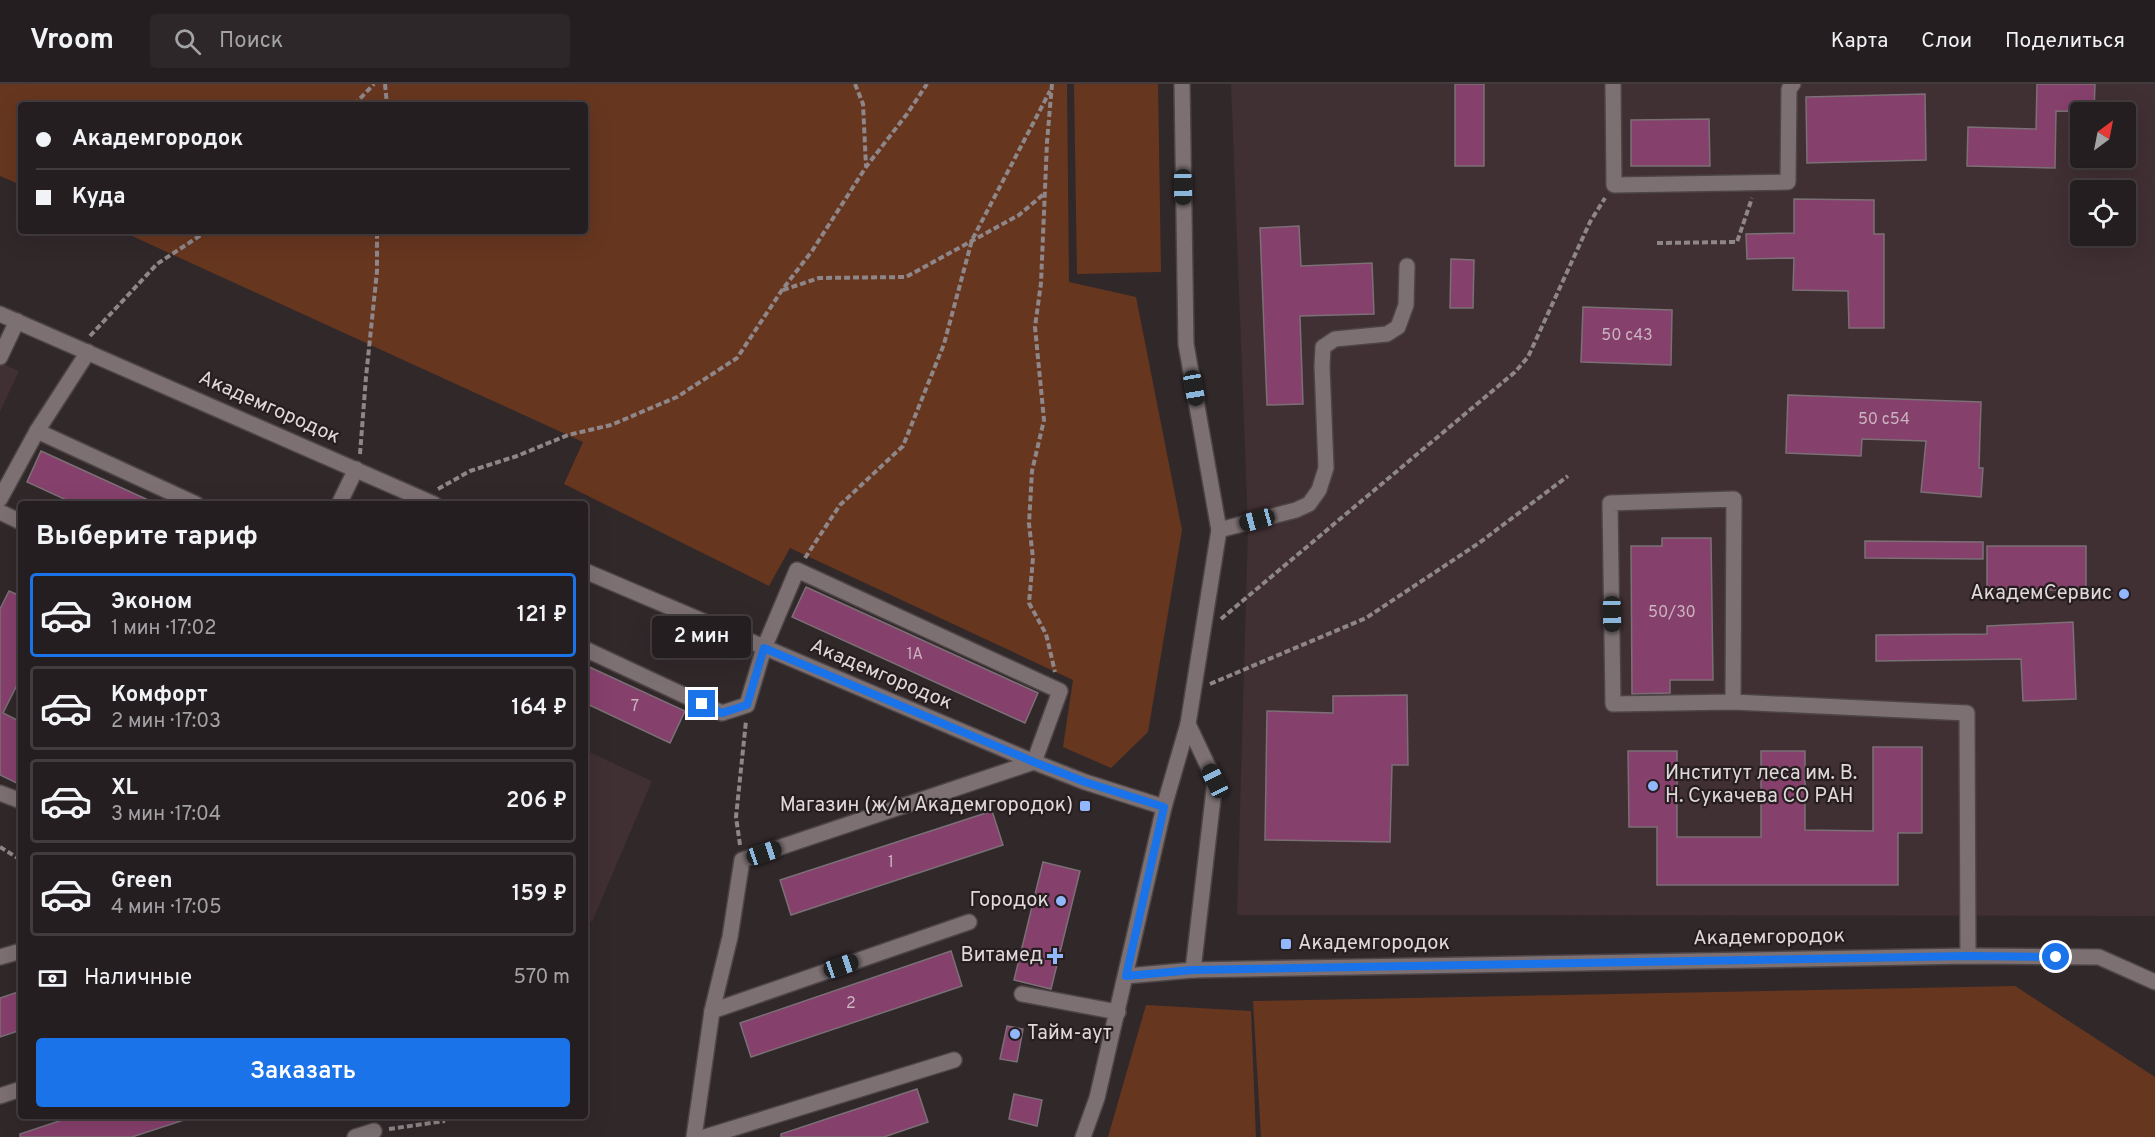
<!DOCTYPE html>
<html lang="ru">
<head>
<meta charset="utf-8">
<style>
	body { margin:0; font-family:Overpass,sans-serif; background:#2d2729; color:#f1f3f6; height:100vh; display:flex; flex-direction:column; font-size:22px; white-space:nowrap }
	* { box-sizing:border-box; margin:0 }
	p { font-size:20px; color:#a3a2a5 }
	.icon { flex:none; width:33px; height:33px; fill:none; stroke:currentColor; stroke-width:2; stroke-linecap:round; stroke-linejoin:round }
	.map { position:relative; flex:1; overflow:hidden }
	.side { position:absolute; left:18px; top:417px; width:570px; height:618px; display:flex; flex-direction:column; background:#251e20; border-radius:6px; box-shadow:0 6px 24px #0002,0 0 0 2px #423c3e }
	.side>* { flex:none }
	.guide { position:absolute; left:18px; top:18px; width:570px; height:132px; border-radius:6px; box-shadow:0 6px 24px #0002,0 0 0 2px #423c3e; display:grid; align-content:center; height:132px; padding:0 18px; background:#251e20 }
	.needle { width:39px; rotate:32deg }
	.tools { position:absolute; left:2070px; top:18px; display:grid; gap:12px }
	.tools a { display:grid; place-items:center; width:66px; height:66px; border-radius:6px; background:#251e20; box-shadow:0 6px 24px #0002,0 0 0 2px #423c3e; font-size:30px }
	.end { position:absolute; width:27px; height:27px; margin:-14px; border:8px solid #1a73e8; background:#fff; box-shadow:0 0 0 3px #fff }
	.from { border-radius:50% }
	.bubble { position:absolute; height:42px; border-radius:6px; background:#251e20; box-shadow:0 6px 24px #0002,0 0 0 2px #423c3e; font-size:20px; font-weight:600; line-height:42px; text-align:center }
	.car { position:absolute; width:18px; height:36px; margin:-18px -9px; border-radius:8px; box-shadow:0 0 4px 2px #0007; background:linear-gradient(#222 24%,#8ab4d8 0 40%,#222 0 76%,#8ab4d8 0 86%,#222 0) }
	.guide b { display:flex; align-items:center; gap:21px; height:57px; font-size:22px }
	.guide b+b { border-top:2px solid #423c3e }
	.guide i { width:15px; height:15px; background:#f1f3f6 }
	ul { padding:0; list-style:none }
	li { display:flex; align-items:center; gap:18px; height:84px; margin:0 12px 9px; padding:0 6px; border:3px solid #423c3e; border-radius:6px }
	li div { flex:1 }
	li b { display:block; font-size:22px }
	li em { font-style:normal; font-weight:600 }
	li.on { border-color:#1a73e8 }
	li>.icon { width:54px; height:54px; stroke-width:1.5 }
	h2 { padding:0 18px; font-size:27px; line-height:72px }
	.pay { display:flex; align-items:center; gap:15px; height:66px; padding:0 18px; font-size:22px }
	.pay p { margin-inline-start:auto }
	.action { display:flex; gap:12px; margin-top:auto; padding:12px 18px }
	.action a { flex:1; height:69px; border-radius:6px; background:#1a73e8; color:#fff; font-size:24px; font-weight:600; line-height:69px; text-align:center }
	header { display:flex; align-items:center; gap:36px; box-sizing:border-box; height:84px; padding:0 30px; background:#251e20; border-bottom:2px solid #423c3e }
	header strong { font-size:28px }
	nav { display:flex; gap:33px; margin-inline-start:auto; font-size:21px }
	.search { width:420px; height:54px; background:#2d2729; display:flex; align-items:center; gap:15px; box-sizing:border-box; padding:0 21px; border-radius:6px; color:#a3a2a5; font-size:22px }
	.map>svg:first-child { display:block }
</style>
</head>
<body>
<header>
<strong>Vroom</strong>
<div class="search"><svg class="icon" aria-label="search" viewBox="0 0 24 24"><circle cx="10" cy="10" r="6"/><path d="M15 15l6 6"/></svg>Поиск</div>
<nav><a>Карта</a><a>Слои</a><a>Поделиться</a></nav>
</header>
<div class="map">
<svg width="2155" height="1053" viewBox="0 0 2155 1053">
	<rect width="100%" height="100%" fill="#31282a"/>
	<g fill="#402f33" fill-rule="evenodd">
		<path d="M1231,0h924v832l-918,-1 11,-387zM2080,28h46v46h-46zM2080,106h46v46h-46z"/>
		<path d="M0,279l19,8 -19,41z"/>
		<path d="M585,666l67,31 -60,141 -7,-3z"/>
	</g>
	<g fill="#67361f">
		<path d="M0,0h1067l2,198 67,15 46,233 -34,202 -37,36 -48,-21 10,-67 -283,-132 -21,38 -205,-102 19,-42 -462,-211h464v-126h-564v80l-21,-9z"/>
		<path d="M1074,0h84l3,188 -84,2z"/>
		<path d="M2015,902l140,91v60h-894l-8,-136z"/>
		<path d="M1146,921l105,6 5,126h-148z"/>
	</g>
	<g fill="#86406c" stroke="#7a7076" stroke-width="1.5">
		<rect x="1455" y="0" width="29" height="82"/>
		<path d="M2037,0h58l-1,28 -38,-1 -1,57 -88,-2 1,-39 68,2z"/>
		<path d="M1925,10l1,66 -119,3 -1,-66z"/>
		<path d="M1709,35l1,47h-79v-46z"/>
		<path d="M1794,115l80,1v34h10v94h-35l-1,-37 -55,-1 1,-32 -47,1 -1,-25 48,-1z"/>
		<path d="M1299,142l2,40 71,-3 2,51 -74,2 3,88 -36,1 -7,-177z"/>
		<path d="M1451,175l23,1 -1,48h-23z"/>
		<path d="M1583,223l89,3 -1,55 -90,-3z"/>
		<path d="M1788,311l193,7 -2,66h4l-2,29 -60,-5 5,-51 -64,-2 -1,17 -75,-3z"/>
		<path d="M41,367l116,53h-82l-48,-22z"/>
		<path d="M1662,454h49l2,142h-43v13l-38,1 -1,-148h31z"/>
		<path d="M1865,457l118,1v17l-118,-1z"/>
		<rect x="1987" y="462" width="99" height="44"/>
		<path d="M806,503l232,106 -13,30 -233,-106z"/>
		<path d="M9,507l12,5v81l-18,36 18,9v63l-21,-10v-166z"/>
		<path d="M2073,538l3,77 -53,2 -2,-42 -145,2v-26l111,-1v-8z"/>
		<path d="M585,581l100,46 -15,32 -85,-40z"/>
		<path d="M1407,611l1,70h-16l-2,77 -125,-2 2,-129 66,2v-17z"/>
		<path d="M1873,663h49v86h-24v52h-241v-58h-28l-1,-76h49v86h84v-86h44v79l68,1z"/>
		<path d="M992,727l11,34 -212,70 -11,-35z"/>
		<path d="M1043,778l37,9 -29,118 -37,-9z"/>
		<path d="M951,867l11,35 -211,71 -11,-34z"/>
		<path d="M21,907v39l-21,7v-39z"/>
		<path d="M1007,942l16,3 -6,33 -17,-3z"/>
		<path d="M917,1005l11,33 -44,15h-103v-3z"/>
		<path d="M1014,1010l28,6 -5,26 -28,-7z"/>
		<path d="M74,1032h112l1,3 -55,18h-112v-3z"/>
	</g>
	<g fill="none" stroke-linecap="round" stroke-linejoin="round">
		<g stroke="#4d4446" stroke-width="18">
			<g id="minor">
				<path d="M1613,0l1,101 174,-3 1,-93 4,-5"/>
				<path d="M0,230l434,190"/>
				<path d="M0,273l17,-36"/>
				<path d="M37,347l159,73"/>
				<path d="M0,415l37,-68 51,-79"/>
				<path d="M339,420l17,-35"/>
				<path d="M0,428l21,10"/>
				<path d="M1219,446l77,-20 13,-6 10,-14 7,-22 -4,-102 1,-19 12,-8 52,-5 11,-7 8,-22 1,-39"/>
				<path d="M585,487l449,191 51,20 79,25"/>
				<path d="M585,565l137,64 25,-8 17,-57 33,-78 263,121 -26,71 -292,98 -12,77 -18,74 -18,126"/>
				<path d="M1733,618l1,-203 -124,4 3,201 120,-2 234,11 1,243"/>
				<path d="M1188,640l27,57 -22,189"/>
				<path d="M0,709l21,8"/>
				<path d="M0,873l21,-6"/>
				<path d="M1126,892l67,-6 775,-14 131,1 56,25"/>
				<path d="M1022,910l96,18"/>
				<path d="M712,927l257,-89"/>
				<path d="M0,1012l21,-7"/>
				<path d="M355,1053l19,-6"/>
				<path d="M705,1053l249,-77"/>
				<path d="M1083,1053l14,-39 67,-291 24,-83 31,-194 -33,-186 -4,-260"/>
			</g>
		</g>
		<g stroke="#8e8688" stroke-width="4" stroke-dasharray="6 3" stroke-linecap="butt">
			<path d="M385,0l2,21"/>
			<path d="M855,0l8,20 3,62"/>
			<path d="M1052,0l-5,58 -6,141 -6,44 9,93 -12,51 -3,53 4,34 -4,45 17,31 9,38"/>
			<path d="M354,21l20,-21"/>
			<path d="M1657,159l80,-1 15,-44"/>
			<path d="M783,206l36,-12 87,-1 113,-62 26,-22"/>
			<path d="M90,252l67,-72 50,-33"/>
			<path d="M360,370l6,-77 11,-106v-40"/>
			<path d="M438,405l32,-18 47,-15 51,-21 43,-10 66,-28 60,-39 45,-68 30,-39 54,-84 41,-53 20,-30"/>
			<path d="M805,474l35,-53 63,-59 41,-102 28,-104 78,-149"/>
			<path d="M1221,535l294,-247 13,-15 62,-135 15,-24"/>
			<path d="M1210,600l156,-66 113,-75 89,-67"/>
			<path d="M740,761l-4,-28 10,-96"/>
			<path d="M0,763l21,13"/>
			<path d="M389,1045l56,-8"/>
		</g>
		<use href="#minor" stroke="#7c7072" stroke-width="15"/>
	</g>
	<g fill="none" stroke-linecap="round" stroke-linejoin="round">
		<path stroke="#1a73e8" stroke-width="8" d="M702,620l20,9 25,-8 17,-57 270,114 51,20 79,25 -38,169 67,-6 775,-14 88,1"/>
	</g>
	<g fill="#92b7fd" stroke="#271e20" stroke-width="2">
		<circle cx="2124" cy="510" r="6"/>
		<circle cx="1653" cy="702" r="6"/>
		<rect x="1079" y="716" width="12" height="12" rx="3"/>
		<circle cx="1061" cy="817" r="6"/>
		<rect x="1280" y="854" width="12" height="12" rx="3"/>
		<path d="M1052 863h6v6h6v6h-6v6h-6v-6h-6v-6h6z"/>
		<circle cx="1015" cy="950" r="6"/>
	</g>
	<g text-anchor="middle" dominant-baseline="central" stroke-width="4.5" stroke-linejoin="round" paint-order="stroke">
		<g font-size="16" fill="#cab3bf">
			<text x="1627" y="252">50 с43</text>
			<text x="1884" y="336">50 с54</text>
			<text x="1672" y="529">50/30</text>
			<text x="915" y="571">1А</text>
			<text x="635" y="623">7</text>
			<text x="891" y="779">1</text>
			<text x="851" y="920">2</text>
		</g>
		<g font-size="20" fill="#e0d9db" stroke="#271e20">
			<text transform="translate(269 324) rotate(24)">Академгородок</text>
			<text transform="translate(881 591) rotate(23)">Академгородок</text>
			<text transform="translate(1769 854) rotate(-1)">Академгородок</text>
		</g>
		<g font-size="20" fill="#e0d9db" stroke="#271e20" text-anchor="end">
			<text x="2112" y="510">АкадемСервис</text>
			<text x="1665" y="690" text-anchor="start">Институт леса им. В.<tspan x="1665" dy="23">Н. Сукачева СО РАН</tspan></text>
			<text x="1073" y="722">Магазин (ж/м Академгородок)</text>
			<text x="1049" y="817">Городок</text>
			<text x="1298" y="860" text-anchor="start">Академгородок</text>
			<text x="1043" y="872">Витамед</text>
			<text x="1027" y="950" text-anchor="start">Тайм-аут</text>
		</g>
	</g>
</svg>
<div class="tools">
<a><svg class="needle" viewBox="-14 -14 28 28"><path d="M0-13l5 13h-10z" fill="#e53935"/><path d="M0 13l5-13h-10z" fill="#a3a2a5"/></svg></a>
<a><svg class="icon" aria-label="locate" viewBox="0 0 24 24"><circle cx="12" cy="12" r="6"/><path d="M12 2v4M12 18v4M2 12h4M18 12h4"/></svg></a>
</div>
<i class="end from" style="left:2056px;top:873px"></i>
<i class="end" style="left:702px;top:620px"></i>
<div class="bubble" style="left:652px;top:532px;width:99px">2 мин</div>
<i class="car" style="left:1183px;top:103px;rotate:179deg"></i>
<i class="car" style="left:1194px;top:304px;rotate:170deg"></i>
<i class="car" style="left:1257px;top:436px;rotate:255deg"></i>
<i class="car" style="left:1612px;top:530px;rotate:179deg"></i>
<i class="car" style="left:1215px;top:697px;rotate:334deg"></i>
<i class="car" style="left:764px;top:769px;rotate:71deg"></i>
<i class="car" style="left:841px;top:882px;rotate:71deg"></i>
<div class="guide">
<b><i class="from"></i>Академгородок</b>
<b><i></i>Куда</b>
</div>
<section class="side">
<h2>Выберите тариф</h2>
<ul>
<li class="on"><svg class="icon" aria-label="car" viewBox="0 0 24 24"><path d="M5 17H2v-5l4-1 3-4h7l3 4 3 1v5h-3M9 17h6M6 11h13"/><circle cx="7" cy="17" r="2"/><circle cx="17" cy="17" r="2"/></svg><div><b>Эконом</b><p>1 мин · 17:02</p></div><em>121 ₽</em></li>
<li><svg class="icon" aria-label="car" viewBox="0 0 24 24"><path d="M5 17H2v-5l4-1 3-4h7l3 4 3 1v5h-3M9 17h6M6 11h13"/><circle cx="7" cy="17" r="2"/><circle cx="17" cy="17" r="2"/></svg><div><b>Комфорт</b><p>2 мин · 17:03</p></div><em>164 ₽</em></li>
<li><svg class="icon" aria-label="car" viewBox="0 0 24 24"><path d="M5 17H2v-5l4-1 3-4h7l3 4 3 1v5h-3M9 17h6M6 11h13"/><circle cx="7" cy="17" r="2"/><circle cx="17" cy="17" r="2"/></svg><div><b>XL</b><p>3 мин · 17:04</p></div><em>206 ₽</em></li>
<li><svg class="icon" aria-label="car" viewBox="0 0 24 24"><path d="M5 17H2v-5l4-1 3-4h7l3 4 3 1v5h-3M9 17h6M6 11h13"/><circle cx="7" cy="17" r="2"/><circle cx="17" cy="17" r="2"/></svg><div><b>Green</b><p>4 мин · 17:05</p></div><em>159 ₽</em></li>
</ul>
<div class="pay"><svg class="icon" aria-label="cash" viewBox="0 0 24 24"><path d="M3 7h18v10H3z"/><circle cx="12" cy="12" r="2"/></svg>Наличные<p>570 m</p></div>
<div class="action"><a>Заказать</a></div>
</section>
</div>
</body>
</html>
